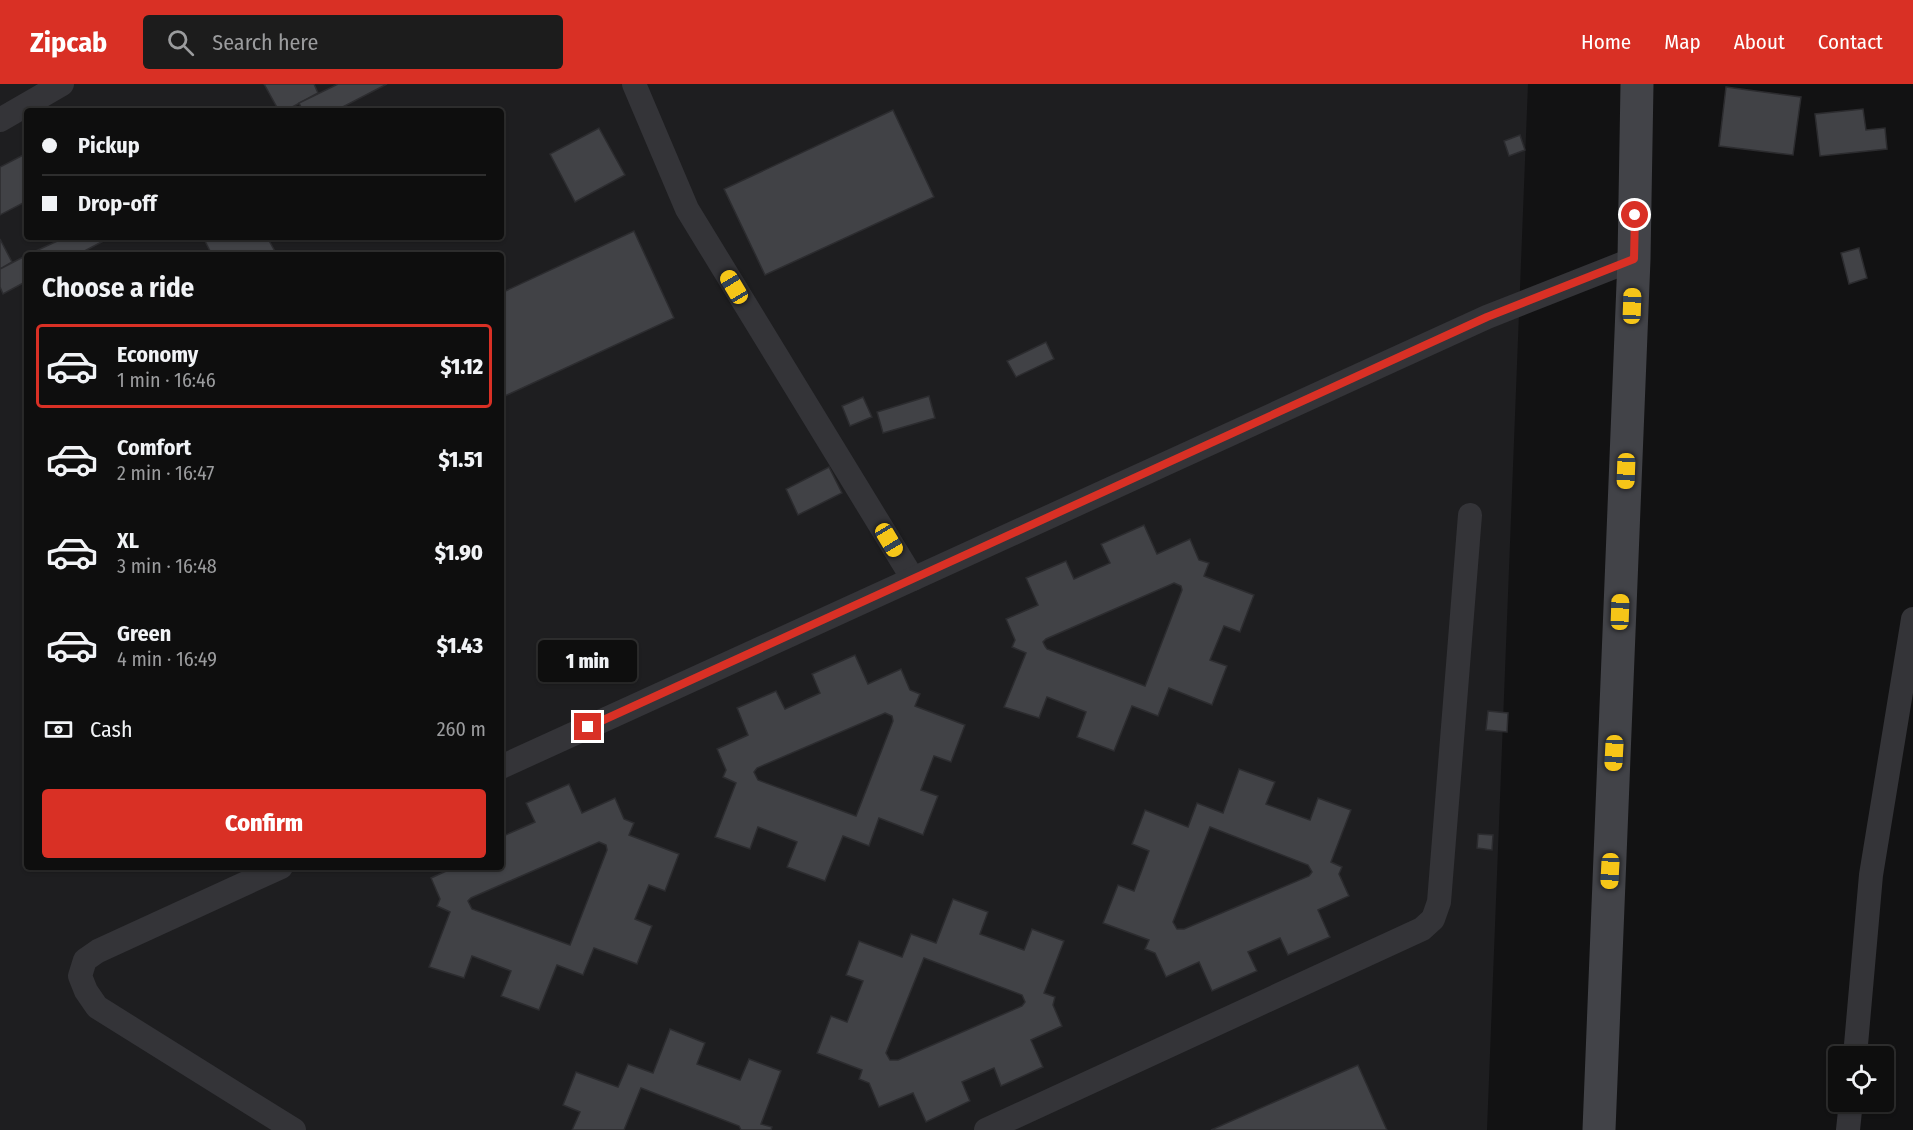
<!DOCTYPE html>
<html lang="en">
<head>
<meta charset="utf-8">
<style>
	body { margin:0; font-family:"Fira Sans Condensed",sans-serif; background:#1c1c1c; color:#f1f3f6; height:100vh; display:flex; flex-direction:column; font-size:22px; white-space:nowrap }
	* { box-sizing:border-box; margin:0 }
	p { font-size:20px; color:#9b9c9e }
	.icon { flex:none; width:33px; height:33px; fill:none; stroke:currentColor; stroke-width:2; stroke-linecap:round; stroke-linejoin:round }
	.map { position:relative; flex:1; overflow:hidden }
	.sheet { position:absolute; left:24px; top:168px; width:480px; height:618px; display:flex; flex-direction:column; background:#0e0e0e; border-radius:6px; box-shadow:0 2px 4px #0004,0 0 0 2px #2e2e2e }
	.sheet>* { flex:none }
	.top-card { position:absolute; left:24px; top:24px; width:480px; height:132px; border-radius:6px; box-shadow:0 2px 4px #0004,0 0 0 2px #2e2e2e; display:grid; align-content:center; height:132px; padding:0 18px; background:#0e0e0e }
	.fabs { position:absolute; left:1828px; top:962px; display:grid; gap:12px }
	.fabs a { display:grid; place-items:center; width:66px; height:66px; border-radius:6px; background:#0e0e0e; box-shadow:0 2px 4px #0004,0 0 0 2px #2e2e2e; font-size:30px }
	.end { position:absolute; width:27px; height:27px; margin:-14px; border:8px solid #d93025; background:#fff; box-shadow:0 0 0 3px #fff }
	.from { border-radius:50% }
	.bubble { position:absolute; height:42px; border-radius:6px; background:#0e0e0e; box-shadow:0 2px 4px #0004,0 0 0 2px #2e2e2e; font-size:20px; font-weight:800; line-height:42px; text-align:center }
	.car { position:absolute; width:18px; height:36px; margin:-18px -9px; border-radius:8px; box-shadow:0 0 4px 2px #0007; background:linear-gradient(#f5c518 24%,#345 0 40%,#f5c518 0 76%,#345 0 86%,#f5c518 0) }
	.top-card b { display:flex; align-items:center; gap:21px; height:57px; font-size:22px }
	.top-card b+b { border-top:2px solid #2e2e2e }
	.top-card i { width:15px; height:15px; background:#f1f3f6 }
	ul { padding:0; list-style:none }
	li { display:flex; align-items:center; gap:18px; height:84px; margin:0 12px 9px; padding:0 6px; border:3px solid transparent; border-radius:6px }
	li div { flex:1 }
	li b { display:block; font-size:22px }
	li em { font-style:normal; font-weight:800 }
	li.active { border-color:#d93025 }
	li>.icon { width:54px; height:54px; stroke-width:1.5 }
	h2 { padding:0 18px; font-size:27px; line-height:72px }
	.pay { display:flex; align-items:center; gap:15px; height:66px; padding:0 18px; font-size:22px }
	.pay p { margin-inline-start:auto }
	.cta { display:flex; gap:12px; margin-top:auto; padding:12px 18px }
	.cta a { flex:1; height:69px; border-radius:6px; background:#d93025; color:#fff; font-size:24px; font-weight:800; line-height:69px; text-align:center }
	header { display:flex; align-items:center; gap:36px; box-sizing:border-box; height:84px; padding:0 30px; background:#d93025; color:#fff }
	header strong { font-size:28px }
	nav { display:flex; gap:33px; margin-inline-start:auto; font-size:21px }
	.search { width:420px; height:54px; background:#1c1c1c; display:flex; align-items:center; gap:15px; box-sizing:border-box; padding:0 21px; border-radius:6px; color:#9b9c9e; font-size:22px }
	.map>svg:first-child { display:block }
</style>
</head>
<body>
<header>
<strong>Zipcab</strong>
<div class="search"><svg class="icon" aria-label="search" viewBox="0 0 24 24"><circle cx="10" cy="10" r="6"/><path d="M15 15l6 6"/></svg>Search here</div>
<nav><a>Home</a><a>Map</a><a>About</a><a>Contact</a></nav>
</header>
<div class="map">
<svg width="1913" height="1046" viewBox="0 0 1913 1046">
	<rect width="100%" height="100%" fill="#121213"/>
	<path fill="#1e1e20" fill-rule="evenodd" d="M0,0h1528l-41,1046h-1487zM27,27h474v126h-474zM27,171h474v612h-474z"/>
	<g fill="#414246" stroke="#2c2c2f" stroke-width="1.5" fill-rule="evenodd">
		<path d="M264,0h50l4,9 -33,18h-6z"/>
		<path d="M338,0h49l-52,27h-32l-4,-8z"/>
		<path d="M1726,3l75,10 -8,58 -74,-9z"/>
		<path d="M1863,25l3,21 19,-2 2,21 -67,7 -5,-42z"/>
		<path d="M893,26l41,87 -169,78 -41,-86z"/>
		<path d="M599,44l26,47 -50,27 -25,-48z"/>
		<path d="M1520,51l5,15 -16,6 -5,-15z"/>
		<path d="M27,69v48l-27,14v-48z"/>
		<path d="M634,147l40,87 -169,78 -4,-8v-95z"/>
		<path d="M66,153h45l-34,18h-50z"/>
		<path d="M208,153h59l10,18h-65l-8,-16z"/>
		<path d="M0,155l12,23 -12,7z"/>
		<path d="M1859,164l8,30 -18,6 -8,-31z"/>
		<path d="M27,171v26l-24,13 -3,-7v-18z"/>
		<path d="M1046,258l8,17 -38,18 -9,-16z"/>
		<path d="M929,312l6,22 -52,15 -6,-21z"/>
		<path d="M863,313l9,20 -22,9 -8,-20z"/>
		<path d="M829,383l13,26 -44,22 -12,-26z"/>
		<path d="M1144,441l13,29 33,-15 9,21 10,3 -5,13 50,19 -14,37 -16,-6 -14,34 17,6 -15,39 -43,-17 -11,28 -26,-10 -18,45 -37,-14 9,-25 -39,-15 -8,21 -35,-11 22,-54 -14,-6 3,-7 -9,-21 32,-14 -12,-27 40,-17 8,18 36,-16 -9,-19zM1174,499l7,3 1,4 -37,96 -98,-37 -2,-3 -2,-4 3,-3z"/>
		<path d="M855,571l13,29 33,-15 9,21 10,4 -5,12 50,19 -14,37 -17,-6 -13,34 17,6 -15,39 -44,-17 -10,28 -26,-10 -18,45 -38,-14 10,-25 -39,-15 -8,22 -35,-12 21,-54 -13,-6 3,-7 -9,-21 31,-14 -11,-27 39,-17 9,18 35,-16 -8,-19zM885,629l7,3 1,5 -37,95 -98,-36 -4,-8 3,-4z"/>
		<path d="M1488,627l20,2 -1,19 -21,-2z"/>
		<path d="M1239,685l36,13 -9,22 44,16 8,-22 33,12 -20,52 11,5 -3,7 10,22 -31,14 12,27 -42,18 -8,-17 -32,14 9,19 -45,20 -13,-29 -33,15 -11,-24 -10,-4 4,-9 -46,-17 15,-38 16,6 15,-40 -17,-7 13,-34 43,17 9,-24 26,10zM1210,743l98,38 4,7 -3,4 -125,53h-7l-4,-7z"/>
		<path d="M569,700l13,29 33,-15 9,21 10,4 -5,12 50,19 -14,37 -16,-6 -14,34 17,7 -15,38 -43,-16 -11,27 -26,-10 -18,45 -38,-14 10,-25 -39,-15 -8,22 -35,-11 21,-55 -13,-6 3,-7 -9,-21 24,-11h46v-30l34,-15 -9,-19zM599,758l7,3 1,5 -37,95 -98,-36 -4,-8 3,-3z"/>
		<path d="M1478,750l15,1 -1,15 -15,-2z"/>
		<path d="M953,815l35,13 -8,22 44,16 8,-21 32,12 -20,52 11,4 -2,8 9,21 -31,14 12,27 -42,19 -7,-18 -32,14 8,19 -44,21 -13,-29 -34,14 -10,-24 -10,-4 3,-9 -45,-17 14,-37 16,6 16,-41 -17,-6 13,-34 43,16 9,-23 25,9zM924,874l98,37 3,7 -3,4 -124,54h-8l-4,-7z"/>
		<path d="M670,945l35,14 -8,21 43,16 9,-21 32,12 -20,53 11,3 -1,3h-30l-2,-4 -98,-38 -17,42h-52l8,-18 -17,-7 13,-33 42,15 10,-23 25,9z"/>
		<path d="M1358,981l29,65h-176z"/>
	</g>
	<g fill="none" stroke-linecap="round" stroke-linejoin="round">
		<g stroke="#343438" stroke-width="24">
			<path d="M634,0l53,125 226,370"/>
			<path d="M0,36l62,-36"/>
			<path d="M501,683l986,-450 147,-58"/>
			<path d="M281,783l-183,84 -13,9 -5,16 6,15 11,16 197,123"/>
			<path d="M1855,972l16,-181 42,-256"/>
			<path d="M986,1046l436,-201 11,-10 6,-17 31,-387"/>
			<path d="M1848,1046l3,-29"/>
		</g>
		<path stroke="#424348" stroke-width="33" d="M1599,1046l35,-871 3,-175"/>
	</g>
	<g fill="none" stroke-linecap="round" stroke-linejoin="round">
		<path stroke="#d93025" stroke-width="8" d="M588,643l899,-410 147,-58 1,-44"/>
	</g>
</svg>
<div class="fabs">
<a><svg class="icon" aria-label="locate" viewBox="0 0 24 24"><circle cx="12" cy="12" r="6"/><path d="M12 2v4M12 18v4M2 12h4M18 12h4"/></svg></a>
</div>
<i class="end from" style="left:1635px;top:131px"></i>
<i class="end" style="left:588px;top:643px"></i>
<div class="bubble" style="left:538px;top:556px;width:99px">1 min</div>
<i class="car" style="left:734px;top:203px;rotate:329deg"></i>
<i class="car" style="left:1632px;top:222px;rotate:2deg"></i>
<i class="car" style="left:1626px;top:387px;rotate:182deg"></i>
<i class="car" style="left:889px;top:456px;rotate:149deg"></i>
<i class="car" style="left:1620px;top:528px;rotate:2deg"></i>
<i class="car" style="left:1614px;top:669px;rotate:183deg"></i>
<i class="car" style="left:1610px;top:787px;rotate:183deg"></i>
<div class="top-card">
<b><i class="from"></i>Pickup</b>
<b><i></i>Drop-off</b>
</div>
<section class="sheet">
<h2>Choose a ride</h2>
<ul>
<li class="active"><svg class="icon" aria-label="car" viewBox="0 0 24 24"><path d="M5 17H2v-5l4-1 3-4h7l3 4 3 1v5h-3M9 17h6M6 11h13"/><circle cx="7" cy="17" r="2"/><circle cx="17" cy="17" r="2"/></svg><div><b>Economy</b><p>1 min · 16:46</p></div><em>$1.12</em></li>
<li><svg class="icon" aria-label="car" viewBox="0 0 24 24"><path d="M5 17H2v-5l4-1 3-4h7l3 4 3 1v5h-3M9 17h6M6 11h13"/><circle cx="7" cy="17" r="2"/><circle cx="17" cy="17" r="2"/></svg><div><b>Comfort</b><p>2 min · 16:47</p></div><em>$1.51</em></li>
<li><svg class="icon" aria-label="car" viewBox="0 0 24 24"><path d="M5 17H2v-5l4-1 3-4h7l3 4 3 1v5h-3M9 17h6M6 11h13"/><circle cx="7" cy="17" r="2"/><circle cx="17" cy="17" r="2"/></svg><div><b>XL</b><p>3 min · 16:48</p></div><em>$1.90</em></li>
<li><svg class="icon" aria-label="car" viewBox="0 0 24 24"><path d="M5 17H2v-5l4-1 3-4h7l3 4 3 1v5h-3M9 17h6M6 11h13"/><circle cx="7" cy="17" r="2"/><circle cx="17" cy="17" r="2"/></svg><div><b>Green</b><p>4 min · 16:49</p></div><em>$1.43</em></li>
</ul>
<div class="pay"><svg class="icon" aria-label="cash" viewBox="0 0 24 24"><path d="M3 7h18v10H3z"/><circle cx="12" cy="12" r="2"/></svg>Cash<p>260 m</p></div>
<div class="cta"><a>Confirm</a></div>
</section>
</div>
</body>
</html>
